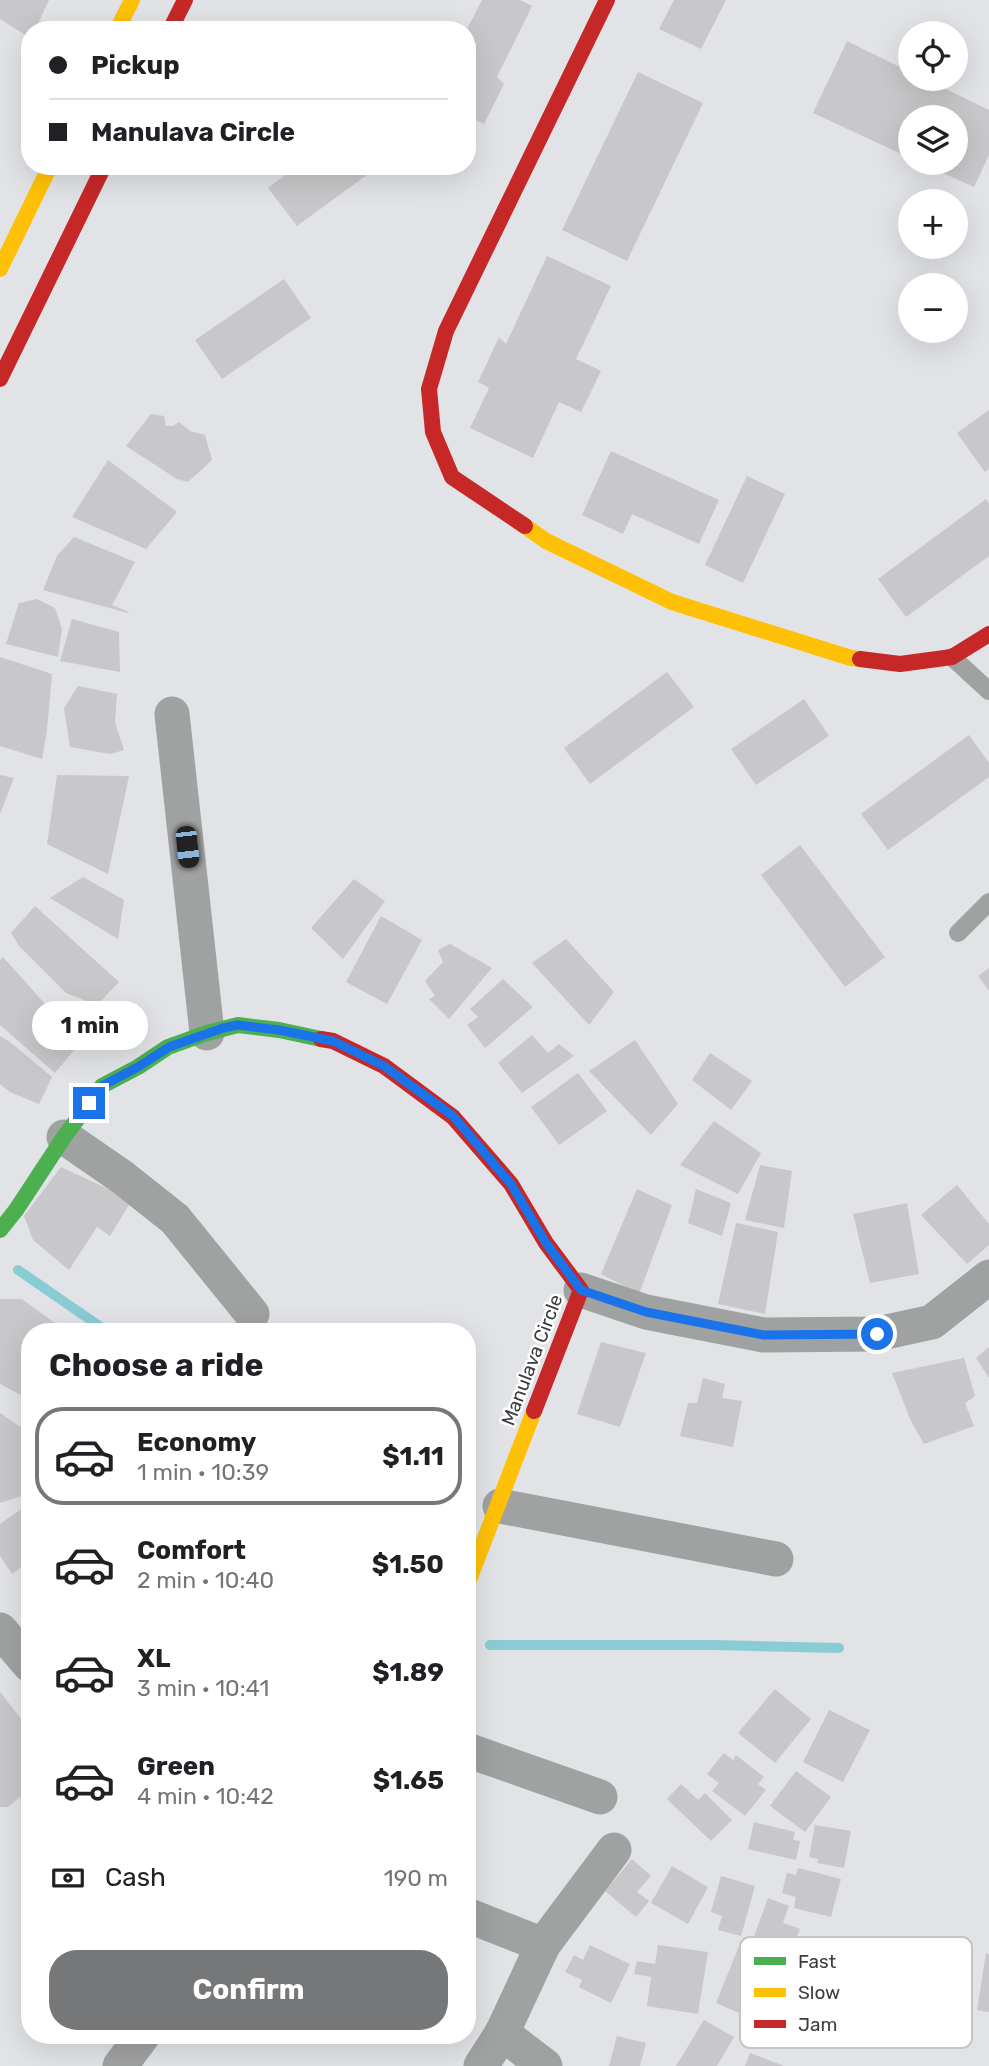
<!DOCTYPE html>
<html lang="en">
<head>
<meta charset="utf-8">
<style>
	body { margin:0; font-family:Rubik,sans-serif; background:#f6f6f6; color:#202124; height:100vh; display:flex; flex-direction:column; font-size:26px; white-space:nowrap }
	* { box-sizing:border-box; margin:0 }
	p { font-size:23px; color:#757577 }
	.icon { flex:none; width:38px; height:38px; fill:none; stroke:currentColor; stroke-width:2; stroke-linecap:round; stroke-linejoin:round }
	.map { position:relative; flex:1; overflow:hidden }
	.side { position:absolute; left:21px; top:1323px; width:455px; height:721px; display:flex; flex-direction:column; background:#fff; border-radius:28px; box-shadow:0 7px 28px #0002 }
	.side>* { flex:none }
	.top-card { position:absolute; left:21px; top:21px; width:455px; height:154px; border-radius:28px; box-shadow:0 7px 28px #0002; display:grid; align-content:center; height:154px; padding:0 28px; background:#fff }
	.controls { position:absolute; left:898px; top:21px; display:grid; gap:14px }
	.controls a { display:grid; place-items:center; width:70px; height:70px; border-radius:50%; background:#fff; box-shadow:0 7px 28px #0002; font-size:35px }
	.end { position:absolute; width:32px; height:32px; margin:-16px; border:9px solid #1a73e8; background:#fff; box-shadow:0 0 0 4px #fff }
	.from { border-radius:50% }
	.bubble { position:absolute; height:49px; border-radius:24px; background:#fff; box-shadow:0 7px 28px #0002; font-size:23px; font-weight:700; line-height:49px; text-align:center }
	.car { position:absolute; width:21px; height:42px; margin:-21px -10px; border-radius:9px; box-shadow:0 0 5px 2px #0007; background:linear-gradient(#222 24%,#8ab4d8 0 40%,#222 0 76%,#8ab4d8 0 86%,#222 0) }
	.top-card b { display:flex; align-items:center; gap:24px; height:66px; font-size:26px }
	.top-card b+b { border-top:2px solid #e0e0e0 }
	.top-card i { width:18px; height:18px; background:#202124 }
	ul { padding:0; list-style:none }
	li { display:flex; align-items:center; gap:21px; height:98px; margin:0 14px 10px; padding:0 14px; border:4px solid transparent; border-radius:28px }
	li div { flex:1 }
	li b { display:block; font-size:26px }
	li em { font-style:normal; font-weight:700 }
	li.selected { border-color:#767779 }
	li>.icon { width:63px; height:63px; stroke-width:1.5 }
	h2 { padding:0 28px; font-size:32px; line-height:84px }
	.pay { display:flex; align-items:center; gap:18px; height:77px; padding:0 28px; font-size:26px }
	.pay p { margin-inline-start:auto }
	.action { display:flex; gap:14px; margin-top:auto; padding:14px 28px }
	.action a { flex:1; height:80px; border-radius:28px; background:#767779; color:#fff; font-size:28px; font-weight:700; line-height:80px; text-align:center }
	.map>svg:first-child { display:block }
</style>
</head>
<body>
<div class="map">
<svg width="989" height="2066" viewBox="0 0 989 2066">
	<rect width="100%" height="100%" fill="#e1e3e6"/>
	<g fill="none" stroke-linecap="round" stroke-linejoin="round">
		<g stroke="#8accd4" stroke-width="10">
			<path d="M18,1270l90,62"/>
			<path d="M490,1645h223l126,3"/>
		</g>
	</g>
	<g fill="#c8c8ca">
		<path d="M0,0h49l-14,30h-5v8l-30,-19z"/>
		<path d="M482,0h38l12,6 -35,71 7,7 -20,40 -17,-8v-87z"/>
		<path d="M674,0h52l-25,49 -42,-20z"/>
		<path d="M847,41l63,31v7h15l64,31v45l-15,32 -53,-24h35v-46h-46v41l-97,-45z"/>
		<path d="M638,72l65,31 -76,158 -65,-31z"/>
		<path d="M297,166h82l-82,60 -29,-38z"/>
		<path d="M547,256l64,30 -35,73 25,12 -20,41 -22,-10 -26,56 -63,-30 19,-40 -11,-6 21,-45 7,7z"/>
		<path d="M284,279l27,39 -89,61 -27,-39z"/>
		<path d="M989,410v59l-4,3 -28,-39z"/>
		<path d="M151,414l13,2 2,10h7l6,-4 11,9 15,4 7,25 -24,22 -11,-3 -51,-33z"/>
		<path d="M611,451l108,49 -20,44 -67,-30 -9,20 -41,-19z"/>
		<path d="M108,460l69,52 -31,37 -74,-32z"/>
		<path d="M747,476l38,18 -42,89 -38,-18z"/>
		<path d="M986,499l3,5v52l-83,61 -28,-38z"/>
		<path d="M74,537l61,25 -23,43 17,7 -1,1 -85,-23 14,-34z"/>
		<path d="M37,599l18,9 7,21 -4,28 -52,-13 13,-41z"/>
		<path d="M72,619l47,13 1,40 -60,-11z"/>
		<path d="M0,657l52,17 -5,56 -5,29 -42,-13z"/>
		<path d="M667,672l27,35 -104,77 -26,-36z"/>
		<path d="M78,686l39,8 -2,28 9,28 -14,4 -40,-7 -6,-39z"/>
		<path d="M804,699l25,37 -73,49 -25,-36z"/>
		<path d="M969,735l20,28v14l-101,73 -27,-36z"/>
		<path d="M0,775l14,3 -14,36z"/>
		<path d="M57,775l72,1 -21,98 -61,-30z"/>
		<path d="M800,845l85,112 -40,30 -84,-112z"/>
		<path d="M83,877l41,23 -6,39 -68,-41z"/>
		<path d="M354,879l31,22 -42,58 -32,-31z"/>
		<path d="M35,906l84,76 -22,23 -31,-12 -47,-47 -8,-13z"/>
		<path d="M381,916l41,24 -35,64 -41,-22z"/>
		<path d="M566,939l48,53 -25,33 -57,-62z"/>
		<path d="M450,944l42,24 -43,51 -20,-20 6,-3 -10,-15 18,-19 -5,-12z"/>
		<path d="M3,957l77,86 -25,30 -55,-48v-65z"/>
		<path d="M989,968v23l-11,-15z"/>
		<path d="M503,979l30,28 -48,41 -18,-23 11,-8 -8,-8z"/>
		<path d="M532,1035l16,18 11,-9 15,12 -52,37 -24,-30z"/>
		<path d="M0,1036l10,6 42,35 -13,27 -29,-12 -10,-8z"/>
		<path d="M635,1040l43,64 -27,31 -62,-64z"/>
		<path d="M710,1053l42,28 -21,29 -39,-30z"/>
		<path d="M578,1073l29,38 -48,34 -28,-38z"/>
		<path d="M714,1121l47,32 -23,41 -58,-29z"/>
		<path d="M760,1165l32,6 -8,57 -39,-8z"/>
		<path d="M61,1167l71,33 -22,36 -13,-9 -28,43 -36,-30 -9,-24z"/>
		<path d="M957,1185l32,39v21l-22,19 -46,-49z"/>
		<path d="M637,1189l35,16 -33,89 -38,-20z"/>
		<path d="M696,1189l35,14 -9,33 -34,-13z"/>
		<path d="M907,1203l12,71 -49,9 -17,-69z"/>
		<path d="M736,1223l42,9 -13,82 -47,-10z"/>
		<path d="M0,1299h22l45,33h-37v68l-30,-16z"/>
		<path d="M601,1342l45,11 -26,74 -43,-13z"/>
		<path d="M989,1347v31l-13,-20z"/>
		<path d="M964,1358l11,38 -10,7 9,23 -50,18 -13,-23 -19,-48z"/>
		<path d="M703,1378l22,6 -3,14 20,3 -9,46 -53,-11 8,-33h9z"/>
		<path d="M0,1413l30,21v40l-9,22 -21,7z"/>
		<path d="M30,1503v58l-18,13 -12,-18v-32z"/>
		<path d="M775,1689l36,30 -36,44 -37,-30z"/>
		<path d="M0,1692l30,38v59l-22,18h-8z"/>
		<path d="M829,1710l41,20 -27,52 -40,-20z"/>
		<path d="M724,1753l9,7 3,-5 28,22 -6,7 8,6 -21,26 -33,-25 7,-8 -12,-9z"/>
		<path d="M796,1771l35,26 -26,35 -35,-26z"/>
		<path d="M681,1784l17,16 7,-7 27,27 -21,21 -44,-42z"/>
		<path d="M754,1822l41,10 -2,8 7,1 -4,19 -48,-11z"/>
		<path d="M815,1825l36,6 -7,37 -27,-5 1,-4 -9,-2z"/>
		<path d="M632,1859l19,17 -14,16 12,9 -13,16 -31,-26z"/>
		<path d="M672,1866l36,21 -20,37 -37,-21z"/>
		<path d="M798,1868l43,11 -10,38 -37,-9 2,-11 -14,-4 5,-20 9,2z"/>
		<path d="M721,1876l34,10 -14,50 -23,-6 4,-14 -11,-4z"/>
		<path d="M768,1898l21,8 -6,17 17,6 -9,24 -38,-14z"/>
		<path d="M590,1945l40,19 -19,39 -32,-16 3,-7 -17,-8 9,-17 9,5z"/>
		<path d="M658,1945l50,7 -10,62 -51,-8 4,-29 -17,-3 3,-13 18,3z"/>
		<path d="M739,1946l38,15 -24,58 -37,-16z"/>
		<path d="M986,1953l3,1v58l-12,-2z"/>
		<path d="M704,2020l30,17 -17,29h-41z"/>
		<path d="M617,2036l29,7 -6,23h-31z"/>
		<path d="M750,2053l34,13h-39z"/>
	</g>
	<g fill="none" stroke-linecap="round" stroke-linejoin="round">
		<g stroke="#a0a2a1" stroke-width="18">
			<path d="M952,657l37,34"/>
			<path d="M958,933l31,-31"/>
		</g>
		<g stroke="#a0a2a1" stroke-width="35">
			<path d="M172,714l35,319"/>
			<path d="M64,1137l58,40 53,42 77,95"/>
			<path d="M581,1290l65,22 118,23 113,-1 55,-12 57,-45"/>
			<path d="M500,1506l276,53"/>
			<path d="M0,1630l30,35"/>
			<path d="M467,1750l133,47"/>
			<path d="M467,1915l76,30"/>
			<path d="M502,2033l43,33"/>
			<path d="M120,2066l23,-31"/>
			<path d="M481,2066l21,-33 41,-88 71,-95"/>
		</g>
		<path stroke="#4caf50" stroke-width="16" d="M0,1230l16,-20 48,-73 38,-51 36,-19 30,-20 39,-14 31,-8 41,5 42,9"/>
		<g stroke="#ffc107" stroke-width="16">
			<path d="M117,30l15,-30"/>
			<path d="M0,269l50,-103"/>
			<path d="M525,526l21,15 126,61 179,56 9,1"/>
			<path d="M467,1585l67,-174"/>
		</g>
		<g stroke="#c62828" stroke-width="16">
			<path d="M170,30l15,-30"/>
			<path d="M0,379l104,-213"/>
			<path d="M525,526l-73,-49 -19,-45 -4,-43 17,-58 161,-331"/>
			<path d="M860,659l40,5 52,-7 37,-23"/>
			<path d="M321,1039l12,2 51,25 69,51 58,67 35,59 35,47 -47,121"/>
		</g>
	</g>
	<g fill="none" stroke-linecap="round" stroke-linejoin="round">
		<path stroke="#1a73e8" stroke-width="9" d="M89,1103l13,-17 36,-19 31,-20 54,-19 15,-3 41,5 54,11 51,25 69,50 58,68 35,59 35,47 65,22 118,23 113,-1"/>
	</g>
	<g text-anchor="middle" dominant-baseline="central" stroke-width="5" stroke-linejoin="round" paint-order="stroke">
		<g font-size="19" fill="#3c3d3f" stroke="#fff">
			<text transform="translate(532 1360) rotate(-69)">Manulava Circle</text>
		</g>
	</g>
	<rect x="740" y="1937" width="232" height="111" rx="10" fill="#fff" stroke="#c4c5c5" stroke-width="2"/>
	<rect x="754" y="1957" width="32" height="8" fill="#4caf50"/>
	<rect x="754" y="1988" width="32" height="9" fill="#ffc107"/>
	<rect x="754" y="2020" width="32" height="8" fill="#c62828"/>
	<g font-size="19" fill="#3c3d3f">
		<text x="798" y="1968">Fast</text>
		<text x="798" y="1999">Slow</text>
		<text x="798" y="2031">Jam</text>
	</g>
</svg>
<div class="controls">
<a><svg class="icon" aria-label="locate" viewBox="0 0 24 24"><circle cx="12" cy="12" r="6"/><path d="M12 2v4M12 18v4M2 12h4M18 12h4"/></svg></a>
<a><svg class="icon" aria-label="layers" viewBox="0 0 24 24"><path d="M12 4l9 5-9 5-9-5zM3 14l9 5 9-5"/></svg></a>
<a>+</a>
<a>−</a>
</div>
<i class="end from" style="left:877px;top:1334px"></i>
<i class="end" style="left:89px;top:1103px"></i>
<div class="bubble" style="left:32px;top:1001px;width:116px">1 min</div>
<i class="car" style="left:187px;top:847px;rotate:174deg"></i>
<div class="top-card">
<b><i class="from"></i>Pickup</b>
<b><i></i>Manulava Circle</b>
</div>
<section class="side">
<h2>Choose a ride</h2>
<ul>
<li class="selected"><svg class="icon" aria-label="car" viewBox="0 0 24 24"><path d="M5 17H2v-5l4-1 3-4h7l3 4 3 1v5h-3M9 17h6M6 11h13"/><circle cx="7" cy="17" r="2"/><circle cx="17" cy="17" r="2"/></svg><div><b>Economy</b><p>1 min · 10:39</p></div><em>$1.11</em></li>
<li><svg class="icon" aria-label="car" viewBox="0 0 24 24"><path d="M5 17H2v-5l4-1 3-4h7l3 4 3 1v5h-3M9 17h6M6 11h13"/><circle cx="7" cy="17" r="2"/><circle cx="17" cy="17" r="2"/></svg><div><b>Comfort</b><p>2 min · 10:40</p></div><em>$1.50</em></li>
<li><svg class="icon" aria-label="car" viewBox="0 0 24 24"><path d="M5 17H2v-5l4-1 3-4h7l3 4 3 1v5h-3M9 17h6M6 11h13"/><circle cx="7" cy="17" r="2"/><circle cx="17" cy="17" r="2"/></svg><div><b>XL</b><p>3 min · 10:41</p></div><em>$1.89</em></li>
<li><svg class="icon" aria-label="car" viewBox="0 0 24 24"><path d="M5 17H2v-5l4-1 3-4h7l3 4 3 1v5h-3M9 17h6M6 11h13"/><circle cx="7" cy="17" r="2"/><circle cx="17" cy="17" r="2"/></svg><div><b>Green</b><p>4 min · 10:42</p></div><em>$1.65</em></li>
</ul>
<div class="pay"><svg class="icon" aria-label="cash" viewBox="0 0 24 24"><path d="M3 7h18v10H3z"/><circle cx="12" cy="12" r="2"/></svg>Cash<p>190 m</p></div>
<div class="action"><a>Confirm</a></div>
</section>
</div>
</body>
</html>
